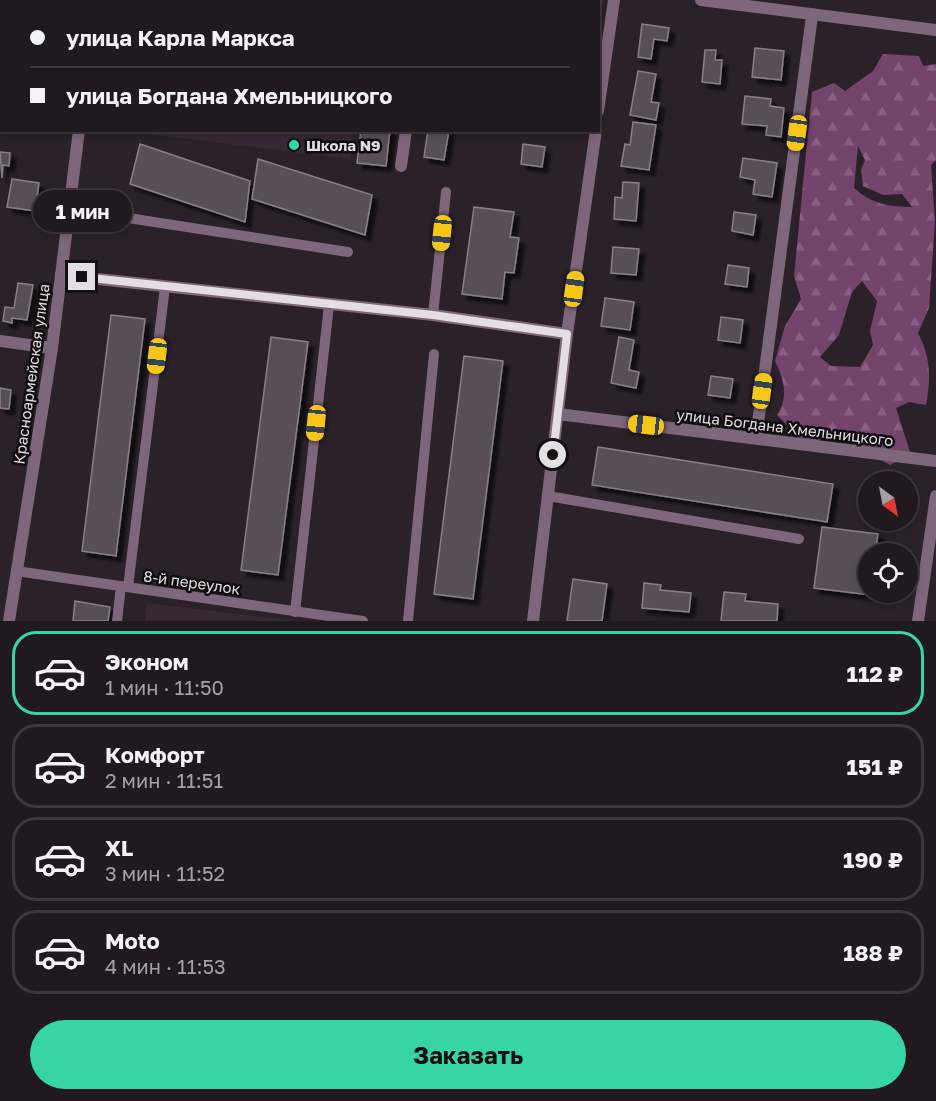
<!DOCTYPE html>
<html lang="ru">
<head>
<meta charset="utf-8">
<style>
	body { margin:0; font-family:"Golos Text",sans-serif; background:#2d272b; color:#f1f3f6; height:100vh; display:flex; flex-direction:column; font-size:22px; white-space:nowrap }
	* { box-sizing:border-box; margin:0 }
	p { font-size:20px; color:#a2a1a4 }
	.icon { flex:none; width:33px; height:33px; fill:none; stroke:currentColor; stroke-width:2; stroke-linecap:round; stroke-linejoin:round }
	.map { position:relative; height:621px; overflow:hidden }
	.side { display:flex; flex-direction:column; background:#201a1e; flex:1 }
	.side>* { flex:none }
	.top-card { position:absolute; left:0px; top:0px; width:600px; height:132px; box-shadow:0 3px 9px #0003,0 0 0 2px #3d383c; display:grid; align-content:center; height:132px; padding:0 30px; background:#201a1e }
	.needle { width:39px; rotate:148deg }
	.fabs { position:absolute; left:858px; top:471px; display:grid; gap:12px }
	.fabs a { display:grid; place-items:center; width:60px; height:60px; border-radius:50%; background:#201a1e; box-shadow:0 3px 9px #0003,0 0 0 2px #3d383c; font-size:30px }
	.end { position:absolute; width:27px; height:27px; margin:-14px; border:8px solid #e3dee2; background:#111; box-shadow:0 0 0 3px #111 }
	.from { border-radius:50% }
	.bubble { position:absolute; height:42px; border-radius:21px; background:#201a1e; box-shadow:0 3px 9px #0003,0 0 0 2px #3d383c; font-size:20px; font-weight:700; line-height:42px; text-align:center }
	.car { position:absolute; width:18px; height:36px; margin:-18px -9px; border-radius:8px; box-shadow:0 0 4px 2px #0007; background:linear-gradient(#f5c518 24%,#345 0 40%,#f5c518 0 76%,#345 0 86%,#f5c518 0) }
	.top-card b { display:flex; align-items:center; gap:21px; height:57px; font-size:22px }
	.top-card b+b { border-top:2px solid #3d383c }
	.top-card i { width:15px; height:15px; background:#f1f3f6 }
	ul { padding:10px 0 0; list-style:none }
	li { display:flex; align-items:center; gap:18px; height:84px; margin:0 12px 9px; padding:0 18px; border:3px solid #3d383c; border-radius:24px }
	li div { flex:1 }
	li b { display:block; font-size:22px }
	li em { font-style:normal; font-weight:700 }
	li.current { border-color:#37d4a6 }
	li>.icon { width:54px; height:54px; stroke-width:1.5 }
	.action { display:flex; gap:12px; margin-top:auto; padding:12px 30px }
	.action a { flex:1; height:69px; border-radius:36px; background:#37d4a6; color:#111; font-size:24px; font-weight:700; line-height:69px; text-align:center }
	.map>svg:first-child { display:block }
</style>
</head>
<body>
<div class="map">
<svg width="936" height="621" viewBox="0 0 936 621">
	<defs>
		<pattern id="forest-firs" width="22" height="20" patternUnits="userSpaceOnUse" patternTransform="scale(1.5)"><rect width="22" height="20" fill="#74446d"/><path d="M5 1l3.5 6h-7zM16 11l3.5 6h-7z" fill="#885f82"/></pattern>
		<filter id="shadow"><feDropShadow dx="5.5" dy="5.5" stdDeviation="1.5" flood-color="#0009"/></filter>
	</defs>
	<rect width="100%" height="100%" fill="#2a2228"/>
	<g fill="#362934">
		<path d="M113,0h257l-257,2z"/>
		<path d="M124,131h229l-3,28z"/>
		<path d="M147,603l148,18h-150z"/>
	</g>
	<path fill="url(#forest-firs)" fill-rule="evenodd" d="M883,54l36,2 4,10 13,-2v96l-5,5 4,57 -6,86 -11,25c13,25 13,45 8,72l-17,-3 -13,6 15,47 -21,10 -54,-31 -27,10 -11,-3 -2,-7 -19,-19c12,-19 7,-35 -2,-54l10,-35 16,-27 -7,-23 18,-184 22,-9 11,8 28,-20zM858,146l7,14 -4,10 2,16 20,9 19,-1 10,13c-23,0 -40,-3 -58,-19zM862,281l15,20 -7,30 3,14 -13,22 -29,-1 -11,-9 19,-22 13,-43z"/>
	<g fill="#584f56" stroke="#897f87" stroke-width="1.5" filter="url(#shadow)">
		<path d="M209,0h80v2z"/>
		<path d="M447,0h38l-38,2z"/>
		<path d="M642,24l27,4 -2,13 -13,-2 -3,20 -13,-2z"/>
		<path d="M755,48l29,3 -3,29 -29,-3z"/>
		<path d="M705,50h11l-1,10h7l-2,24 -18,-2z"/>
		<path d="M638,71l18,3 -5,28 8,1 -3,17 -26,-5z"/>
		<path d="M745,96l26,3 -1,7 14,2 -3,29 -15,-2 1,-9 -25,-2z"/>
		<path d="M633,122l23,3 -7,45 -28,-4 4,-22 5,1z"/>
		<path d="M361,130h29l-4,36 -29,-3z"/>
		<path d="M428,130h21l-5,30 -20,-3z"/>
		<path d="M140,144l110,37 -5,41 -115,-38z"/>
		<path d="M523,144l22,3 -3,20 -21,-3z"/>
		<path d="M0,152l10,1 -1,13 -6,-1 -1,13z"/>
		<path d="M743,158l34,5 -5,34 -19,-3 2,-14 -15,-3z"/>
		<path d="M258,159l114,36 -7,40 -113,-36z"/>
		<path d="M12,179l27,4 -4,28 -28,-4z"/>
		<path d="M623,182l16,1 -3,38 -22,-2 1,-22 7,1z"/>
		<path d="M474,207l40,5 -4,25 9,1 -5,35 -9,-1 -3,27 -40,-5z"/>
		<path d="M734,212l22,3 -3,20 -21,-4z"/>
		<path d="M613,247l26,2 -3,26 -25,-2z"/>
		<path d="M728,265l21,3 -2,19 -22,-3z"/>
		<path d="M18,283l15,2 -6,35 -15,-2v5l-9,-2 2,-14 9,1z"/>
		<path d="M605,298l29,4 -4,28 -29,-4z"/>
		<path d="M111,315l34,4 -29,237 -34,-5z"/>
		<path d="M721,317l22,3 -3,23 -22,-3z"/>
		<path d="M271,337l37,5 -30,233 -37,-5z"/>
		<path d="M619,337l15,3 -5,30 10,2 -3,16 -25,-5z"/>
		<path d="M464,356l39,5 -30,238 -39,-5z"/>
		<path d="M711,376l22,3 -3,19 -22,-3z"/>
		<path d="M0,388l11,2 -2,19 -9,-1z"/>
		<path d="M598,447l235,37 -6,38 -235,-37z"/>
		<path d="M822,527l56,7 -3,20h-7l2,41 -56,-7z"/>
		<path d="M573,579l34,5 -5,37h-35z"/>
		<path d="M644,583l17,2 -1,5 31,3 -2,19 -47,-4z"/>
		<path d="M724,592l22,2 -1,7 33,3 -1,17h-56z"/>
		<path d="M75,601l35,6 -2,14h-35z"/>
	</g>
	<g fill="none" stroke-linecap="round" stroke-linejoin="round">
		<g stroke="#7e677a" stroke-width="10">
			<path d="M70,209l278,43"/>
			<path d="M433,315l13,-123"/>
			<path d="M548,496l251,43"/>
			<path d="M16,571l347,50"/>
			<path d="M128,587l37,-300"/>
			<path d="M295,612l34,-307"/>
			<path d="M117,621l4,-35"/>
			<path d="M408,621l26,-267"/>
		</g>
		<g stroke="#7e677a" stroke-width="12">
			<path d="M701,0l235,30"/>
			<path d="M425,2v-2"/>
			<path d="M598,111l16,-111"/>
			<path d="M401,166l5,-36"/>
			<path d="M61,275l372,40 134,19"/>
			<path d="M0,341l52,7"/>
			<path d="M558,414l378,47"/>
			<path d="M756,438l56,-422"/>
			<path d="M533,621l34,-287 29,-204"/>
		</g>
		<g stroke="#7e677a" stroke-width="12">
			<path d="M95,2v-2"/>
			<path d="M9,621l43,-273 27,-218"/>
			<path d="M918,621l18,-125"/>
		</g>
	</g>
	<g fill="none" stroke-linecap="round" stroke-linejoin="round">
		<path stroke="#e3dee2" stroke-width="8" d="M82,277l351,38 134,19 -14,121"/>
	</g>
	<circle fill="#37d4a6" stroke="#100d0f" stroke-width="2" cx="294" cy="145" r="6"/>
	<g text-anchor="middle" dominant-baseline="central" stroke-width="5" stroke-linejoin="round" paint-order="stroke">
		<g font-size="15" font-weight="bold" fill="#e3dee2" stroke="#100d0f" text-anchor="start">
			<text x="306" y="145">Школа N9</text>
		</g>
		<g font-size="15" fill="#e3dee2" stroke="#100d0f">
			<text transform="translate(31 374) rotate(-82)">Красноармейская улица</text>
			<text transform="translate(785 427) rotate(7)">улица Богдана Хмельницкого</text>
			<text transform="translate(192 582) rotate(8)">8-й переулок</text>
		</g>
	</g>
</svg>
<div class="fabs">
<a><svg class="needle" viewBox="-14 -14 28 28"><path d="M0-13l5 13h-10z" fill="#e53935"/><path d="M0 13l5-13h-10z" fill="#a2a1a4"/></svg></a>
<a><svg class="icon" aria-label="locate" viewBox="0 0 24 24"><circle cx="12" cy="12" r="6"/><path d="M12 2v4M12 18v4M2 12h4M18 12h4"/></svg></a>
</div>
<i class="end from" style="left:553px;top:455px"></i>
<i class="end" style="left:82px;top:277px"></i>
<div class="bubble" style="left:33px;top:190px;width:99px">1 мин</div>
<i class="car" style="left:797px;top:133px;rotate:188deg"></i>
<i class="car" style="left:442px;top:233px;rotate:186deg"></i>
<i class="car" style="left:574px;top:289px;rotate:8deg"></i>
<i class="car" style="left:157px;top:356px;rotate:187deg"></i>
<i class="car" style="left:762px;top:391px;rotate:8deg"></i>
<i class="car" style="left:316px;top:423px;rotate:186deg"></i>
<i class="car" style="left:646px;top:425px;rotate:277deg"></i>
<div class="top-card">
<b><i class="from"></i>улица Карла Маркса</b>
<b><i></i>улица Богдана Хмельницкого</b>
</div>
</div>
<section class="side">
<ul>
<li class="current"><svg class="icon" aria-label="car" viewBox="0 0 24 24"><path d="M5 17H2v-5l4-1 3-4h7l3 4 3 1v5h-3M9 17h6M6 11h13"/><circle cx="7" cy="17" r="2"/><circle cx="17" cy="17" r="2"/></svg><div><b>Эконом</b><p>1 мин · 11:50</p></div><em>112 ₽</em></li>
<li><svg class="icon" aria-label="car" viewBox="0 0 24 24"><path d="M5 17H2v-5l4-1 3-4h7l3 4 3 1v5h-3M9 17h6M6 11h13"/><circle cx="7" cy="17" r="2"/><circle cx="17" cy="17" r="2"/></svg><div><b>Комфорт</b><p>2 мин · 11:51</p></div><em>151 ₽</em></li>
<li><svg class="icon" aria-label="car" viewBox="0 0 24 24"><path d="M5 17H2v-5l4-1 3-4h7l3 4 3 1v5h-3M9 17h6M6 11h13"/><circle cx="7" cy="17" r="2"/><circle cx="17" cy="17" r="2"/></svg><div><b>XL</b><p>3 мин · 11:52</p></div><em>190 ₽</em></li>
<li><svg class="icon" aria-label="car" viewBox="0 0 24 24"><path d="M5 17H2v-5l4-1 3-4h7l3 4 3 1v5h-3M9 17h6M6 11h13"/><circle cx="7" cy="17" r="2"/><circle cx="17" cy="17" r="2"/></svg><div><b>Moto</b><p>4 мин · 11:53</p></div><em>188 ₽</em></li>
</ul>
<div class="action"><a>Заказать</a></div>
</section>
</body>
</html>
